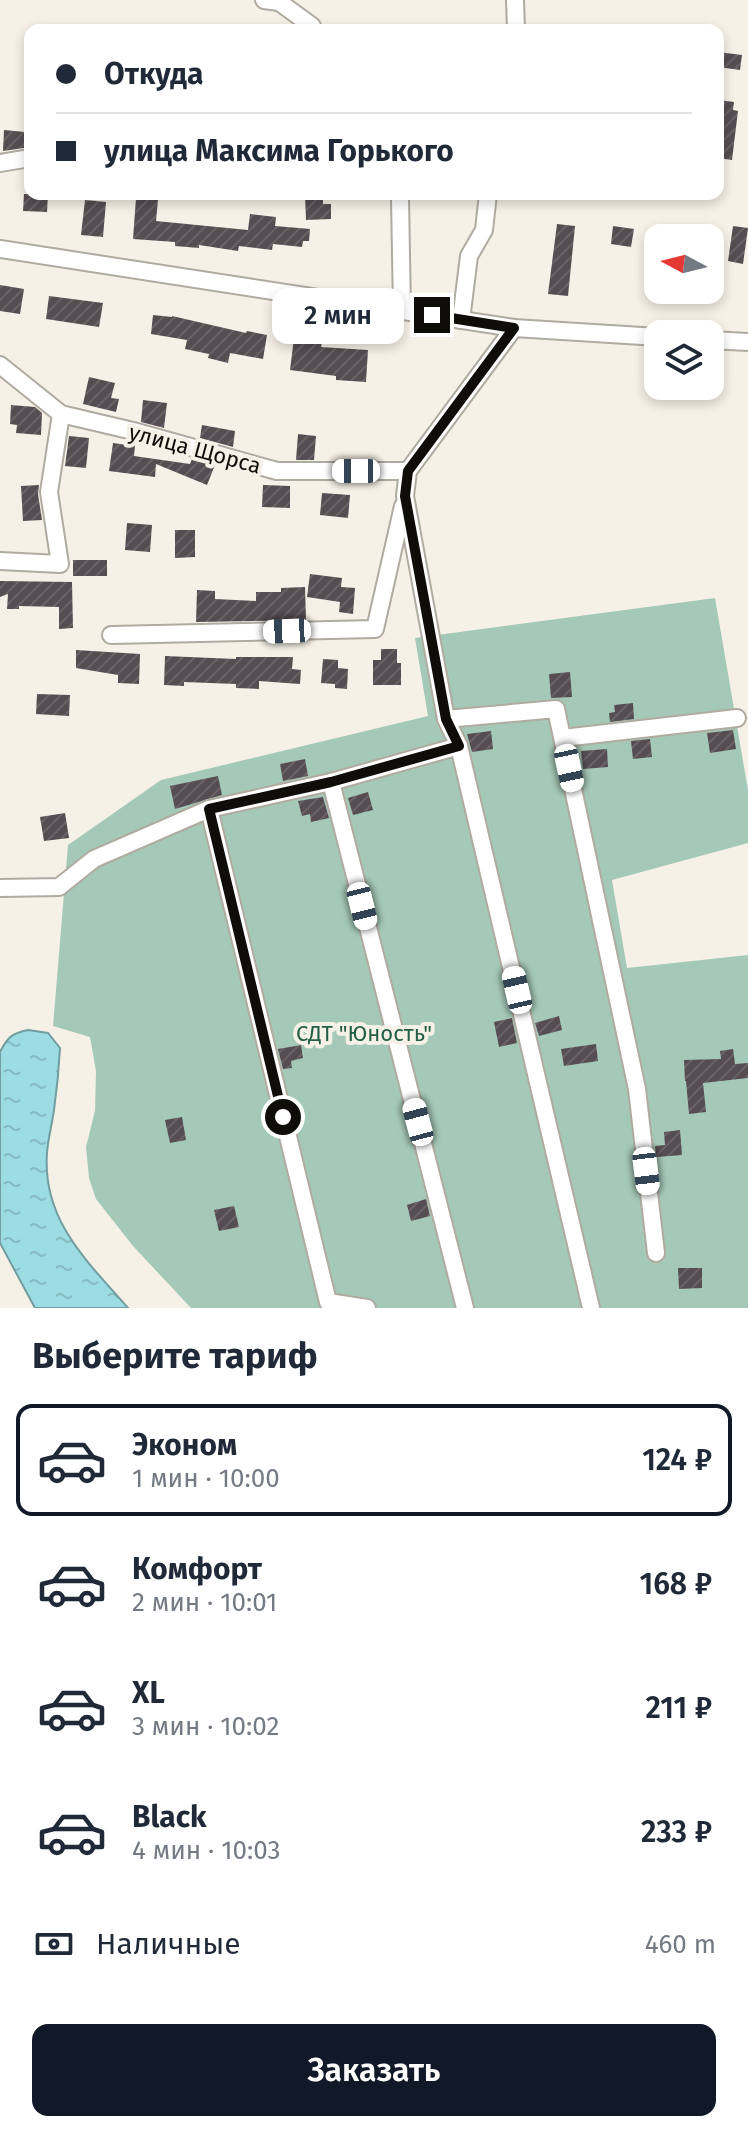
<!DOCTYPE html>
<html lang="ru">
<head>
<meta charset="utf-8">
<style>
	body { margin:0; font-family:"Fira Sans",sans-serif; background:#f6f6f7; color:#1f2937; height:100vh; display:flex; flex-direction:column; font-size:30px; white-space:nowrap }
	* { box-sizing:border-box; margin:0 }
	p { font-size:26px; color:#747a83 }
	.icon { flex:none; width:44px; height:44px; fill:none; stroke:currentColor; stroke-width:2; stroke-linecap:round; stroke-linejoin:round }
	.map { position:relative; height:1308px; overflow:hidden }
	.sheet { display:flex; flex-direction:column; background:#fff; flex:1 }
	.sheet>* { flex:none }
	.hud { position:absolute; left:24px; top:24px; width:700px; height:176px; border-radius:16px; box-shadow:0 4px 12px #0003; display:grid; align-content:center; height:176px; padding:0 32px; background:#fff }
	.needle { width:52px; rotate:277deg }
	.buttons { position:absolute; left:644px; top:224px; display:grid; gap:16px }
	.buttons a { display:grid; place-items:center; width:80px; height:80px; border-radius:16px; background:#fff; box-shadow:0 4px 12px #0003; font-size:40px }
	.end { position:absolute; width:36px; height:36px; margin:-18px; border:10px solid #0f0d0a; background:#fff; box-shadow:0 0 0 4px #fff }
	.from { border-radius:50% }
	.bubble { position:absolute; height:56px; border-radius:16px; background:#fff; box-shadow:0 4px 12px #0003; font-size:26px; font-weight:600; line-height:56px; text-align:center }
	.car { position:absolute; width:24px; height:48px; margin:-24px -12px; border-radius:10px; box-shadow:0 0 6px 2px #0007; background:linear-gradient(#fff 24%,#345 0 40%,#fff 0 76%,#345 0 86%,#fff 0) }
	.hud b { display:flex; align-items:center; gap:28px; height:76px; font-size:30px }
	.hud b+b { border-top:2px solid #e0e1e3 }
	.hud i { width:20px; height:20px; background:#1f2937 }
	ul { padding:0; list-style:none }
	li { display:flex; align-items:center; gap:24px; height:112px; margin:0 16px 12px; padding:0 16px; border:4px solid transparent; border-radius:16px }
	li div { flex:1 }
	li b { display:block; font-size:30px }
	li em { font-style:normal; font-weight:600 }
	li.on { border-color:#111827 }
	li>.icon { width:72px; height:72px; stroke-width:1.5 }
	h2 { padding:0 32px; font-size:36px; line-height:96px }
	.pay { display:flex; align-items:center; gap:20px; height:88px; padding:0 32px; font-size:30px }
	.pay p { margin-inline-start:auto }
	.button { display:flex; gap:16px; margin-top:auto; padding:16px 32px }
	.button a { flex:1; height:92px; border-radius:16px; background:#111827; color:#fff; font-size:32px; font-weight:600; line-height:92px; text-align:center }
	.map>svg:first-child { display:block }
</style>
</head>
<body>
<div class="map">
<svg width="748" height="1308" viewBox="0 0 748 1308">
	<defs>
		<pattern id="water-ripples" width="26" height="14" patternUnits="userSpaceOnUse" patternTransform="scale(2)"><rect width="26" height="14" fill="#9cdce3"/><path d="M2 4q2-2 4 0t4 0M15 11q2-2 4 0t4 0" fill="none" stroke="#85bcc1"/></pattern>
		<pattern id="building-hatch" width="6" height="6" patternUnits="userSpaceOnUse" patternTransform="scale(2)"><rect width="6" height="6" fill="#564d52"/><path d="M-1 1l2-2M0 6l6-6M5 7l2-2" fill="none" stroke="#696266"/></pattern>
	</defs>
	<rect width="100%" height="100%" fill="#f6f1e6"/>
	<path fill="#a5c9b8" d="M715,598l33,192v53l-136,37 15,88 121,-13v353h-557l-58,-62 -37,-47 -7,-21 -3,-31 9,-36 1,-40 -6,-34 -37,-11 15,-181 93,-65 267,-64 -13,-78z"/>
	<path fill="url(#water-ripples)" stroke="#729ea2" stroke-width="2" d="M28,1030l20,3 12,15c-1,20 -3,41 -6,62 -2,14 -6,29 -7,43 -5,67 40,108 81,155h-93l-35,-65v-191c7,-14 12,-19 28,-22z"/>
	<g fill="url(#building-hatch)">
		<path d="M718,52l24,3 -2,15 -22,-3z"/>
		<path d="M719,100l15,2 -1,8 5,1 -6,49 -14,-2z"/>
		<path d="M4,130l21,2 -1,16 -21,3z"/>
		<path d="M24,194l24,1 -1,17 -24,-1z"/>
		<path d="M323,194v10h8v15l-25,1 -1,-25z"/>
		<path d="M136,198l22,2 -2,21 92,9 2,-16 26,3 -1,9 35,3 -1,12h-6l-1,6 -29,-3 -1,6 -33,-4 -1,5 -39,-6v3l-24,-2v-4l-42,-3z"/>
		<path d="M85,200l21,2 -3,35 -22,-2z"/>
		<path d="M557,224l18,2 -7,70 -20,-2z"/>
		<path d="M613,226l21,3 -3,18 -20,-3z"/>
		<path d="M733,226l15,2 -5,36 -15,-3z"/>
		<path d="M0,285l24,4 -4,25 -20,-3z"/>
		<path d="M49,296l54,7 -4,24 -53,-8z"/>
		<path d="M153,315l19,2v-1l74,17 1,-2 20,4 -4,24 -33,-6 -2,10 -20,-5 1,-4 -24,-5 2,-9 -36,-6z"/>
		<path d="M294,338l28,4 -1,5 47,3 -2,32 -30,-2v-4l-46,-6z"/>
		<path d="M89,377l26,6 -4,15 8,1 -3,13 -33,-8z"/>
		<path d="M143,400l24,3 -3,25 -23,-6z"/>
		<path d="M11,405l24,2 7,6 -1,22 -25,-2 1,-8 -7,-1z"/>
		<path d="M202,425l33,6 -2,16 -33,-9z"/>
		<path d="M298,434l18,2 -2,24h-18z"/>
		<path d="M69,436l20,2 -3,30 -21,-2z"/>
		<path d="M113,443l22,3 -1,10 56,8 2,-5 23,6 -8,20 -51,-21 -1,13 -46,-6z"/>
		<path d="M39,485l-1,9 4,26 -19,1 -2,-35z"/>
		<path d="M263,485l27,1v22l-28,-1z"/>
		<path d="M322,493l28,2 -2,23 -28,-3z"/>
		<path d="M127,523l25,2 -2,27 -25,-2z"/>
		<path d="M175,530h20v27l-20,1z"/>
		<rect x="73" y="560" width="34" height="16"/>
		<path d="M310,574l32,4 -1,9 14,1 -2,26 -14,-2 1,-10 -33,-5z"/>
		<path d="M0,581l72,1 1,46 -14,1v-22l-40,-1v3h-12l1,-15 -8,3z"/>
		<path d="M305,587l1,33 -110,2 1,-32 18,1v8l41,2v-9h25v-4z"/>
		<path d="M381,649h16v14h4v22h-28v-25h8z"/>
		<path d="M76,650l64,4 -1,30 -21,-1v-8l-42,-7z"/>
		<path d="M165,656l71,3v-2h57l-1,12 9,1 -1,14 -41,-3v8l-23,-1v-4l-52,-2v4l-20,-1z"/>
		<path d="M323,659l15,1v8l10,1 -1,20 -12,-1v-4l-14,-1z"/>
		<path d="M570,672l2,25 -21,1 -2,-24z"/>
		<path d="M37,694l33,1 -1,21 -33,-2z"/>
		<path d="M633,703l1,16 -24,3 -1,-9 6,-1 -1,-7z"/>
		<path d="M733,730l3,19 -26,4 -3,-20z"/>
		<path d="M491,731l2,18 -21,3 -5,-18z"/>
		<path d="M650,739l2,18 -19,2 -2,-18z"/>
		<path d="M607,749l1,18 -25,2 -2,-18z"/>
		<path d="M305,759l3,17 -25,5 -3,-17z"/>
		<path d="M218,776l4,19 -47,14 -5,-23z"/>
		<path d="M368,792l5,18 -20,5 -5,-17z"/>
		<path d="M323,797l6,21 -18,4 -1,-8 -8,2 -4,-15z"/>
		<path d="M65,813l4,25 -25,3 -4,-24z"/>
		<path d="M559,1016l3,14 -23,6 -4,-13z"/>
		<path d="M512,1018l5,25 -18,4 -5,-25z"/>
		<path d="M596,1044l2,17 -34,5 -3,-17z"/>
		<path d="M301,1045l2,13 -12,3 1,7 -9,1 -5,-20z"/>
		<path d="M733,1049l2,15 13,-1v15l-45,5 3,29 -17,2 -3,-33h-1l-1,-21 37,-1 -1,-8z"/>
		<path d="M182,1117l4,23 -16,3 -5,-23z"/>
		<path d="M680,1130l2,25 -26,2 -1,-11 10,-1 -1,-13z"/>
		<path d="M426,1199l4,17 -19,5 -4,-16z"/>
		<path d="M234,1206l5,21 -20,4 -5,-21z"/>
		<path d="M678,1268h24v20l-23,1z"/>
	</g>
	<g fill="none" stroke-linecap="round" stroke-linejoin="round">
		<g stroke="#b0aba1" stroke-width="20">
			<g id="minor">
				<path d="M264,0l15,2 33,24 1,4"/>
				<path d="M515,0l1,30"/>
				<path d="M0,163l30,-5"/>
				<path d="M398,194l2,4 2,112"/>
				<path d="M0,249l514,79 144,9"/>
				<path d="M461,320l8,-64 15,-26 4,-36"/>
				<path d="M514,328l-106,143 -3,25 41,223 13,27 132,562"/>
				<path d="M710,340l38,2"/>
				<path d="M0,365l61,49 72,17 144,40h131"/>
				<path d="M0,561l60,3 -11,-72 12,-78"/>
				<path d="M111,635l264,-6 28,-123"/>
				<path d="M446,719l110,-10 81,380 19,164"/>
				<path d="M563,738l174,-20"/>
				<path d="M331,782l134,526"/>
				<path d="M209,809l119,493 39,6"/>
				<path d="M0,888l59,-1 35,-28 115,-50 122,-27 128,-36"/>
			</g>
		</g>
		<use href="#minor" stroke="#fff" stroke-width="16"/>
	</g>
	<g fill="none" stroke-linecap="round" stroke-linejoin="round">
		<path stroke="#0f0d0a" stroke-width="10" d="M283,1117l-74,-308 122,-27 128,-36 -13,-27 -22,-120 -19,-103 3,-25 106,-143 -82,-13"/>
	</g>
	<g text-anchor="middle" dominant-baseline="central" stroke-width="8" stroke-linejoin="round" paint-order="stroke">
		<g font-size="22" fill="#0f0d0a" stroke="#f6f1e6">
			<text transform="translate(195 449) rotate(15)">улица Щорса</text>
		</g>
		<g font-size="22" fill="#215f47" stroke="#f6f1e6">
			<text x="364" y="1033">СДТ "Юность"</text>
		</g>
	</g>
</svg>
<div class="buttons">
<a><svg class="needle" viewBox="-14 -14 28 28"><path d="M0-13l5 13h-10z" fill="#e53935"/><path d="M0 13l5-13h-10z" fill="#747a83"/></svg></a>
<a><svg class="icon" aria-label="layers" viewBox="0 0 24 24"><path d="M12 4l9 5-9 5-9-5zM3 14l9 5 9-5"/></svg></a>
</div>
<i class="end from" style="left:283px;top:1117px"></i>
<i class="end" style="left:432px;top:315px"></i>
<div class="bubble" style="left:272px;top:288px;width:132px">2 мин</div>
<i class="car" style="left:356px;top:471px;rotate:270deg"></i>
<i class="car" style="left:287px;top:631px;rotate:268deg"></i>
<i class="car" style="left:569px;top:768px;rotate:168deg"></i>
<i class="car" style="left:362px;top:906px;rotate:166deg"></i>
<i class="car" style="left:517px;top:990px;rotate:347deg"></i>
<i class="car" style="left:418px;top:1122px;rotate:345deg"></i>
<i class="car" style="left:646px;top:1171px;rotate:173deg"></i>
<div class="hud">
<b><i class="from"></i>Откуда</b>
<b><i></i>улица Максима Горького</b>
</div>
</div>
<section class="sheet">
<h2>Выберите тариф</h2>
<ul>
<li class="on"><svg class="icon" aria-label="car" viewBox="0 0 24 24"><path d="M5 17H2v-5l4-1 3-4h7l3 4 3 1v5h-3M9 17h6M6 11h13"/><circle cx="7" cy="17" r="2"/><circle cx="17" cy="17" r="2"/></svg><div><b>Эконом</b><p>1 мин · 10:00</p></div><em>124 ₽</em></li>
<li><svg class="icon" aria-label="car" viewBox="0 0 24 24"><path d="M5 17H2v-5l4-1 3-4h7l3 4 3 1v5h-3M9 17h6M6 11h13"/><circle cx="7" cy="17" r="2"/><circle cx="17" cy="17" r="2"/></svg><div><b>Комфорт</b><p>2 мин · 10:01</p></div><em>168 ₽</em></li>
<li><svg class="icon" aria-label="car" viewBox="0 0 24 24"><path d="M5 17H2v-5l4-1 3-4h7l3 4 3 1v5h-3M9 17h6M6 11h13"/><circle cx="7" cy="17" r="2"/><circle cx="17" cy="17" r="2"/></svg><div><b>XL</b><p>3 мин · 10:02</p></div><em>211 ₽</em></li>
<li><svg class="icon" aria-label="car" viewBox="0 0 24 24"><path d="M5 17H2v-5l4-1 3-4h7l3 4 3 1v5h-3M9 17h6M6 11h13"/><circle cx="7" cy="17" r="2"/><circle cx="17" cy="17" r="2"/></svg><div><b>Black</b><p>4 мин · 10:03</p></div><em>233 ₽</em></li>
</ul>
<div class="pay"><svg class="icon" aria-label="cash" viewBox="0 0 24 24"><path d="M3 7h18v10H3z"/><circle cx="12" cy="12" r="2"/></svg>Наличные<p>460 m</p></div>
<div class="button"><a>Заказать</a></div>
</section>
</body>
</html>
